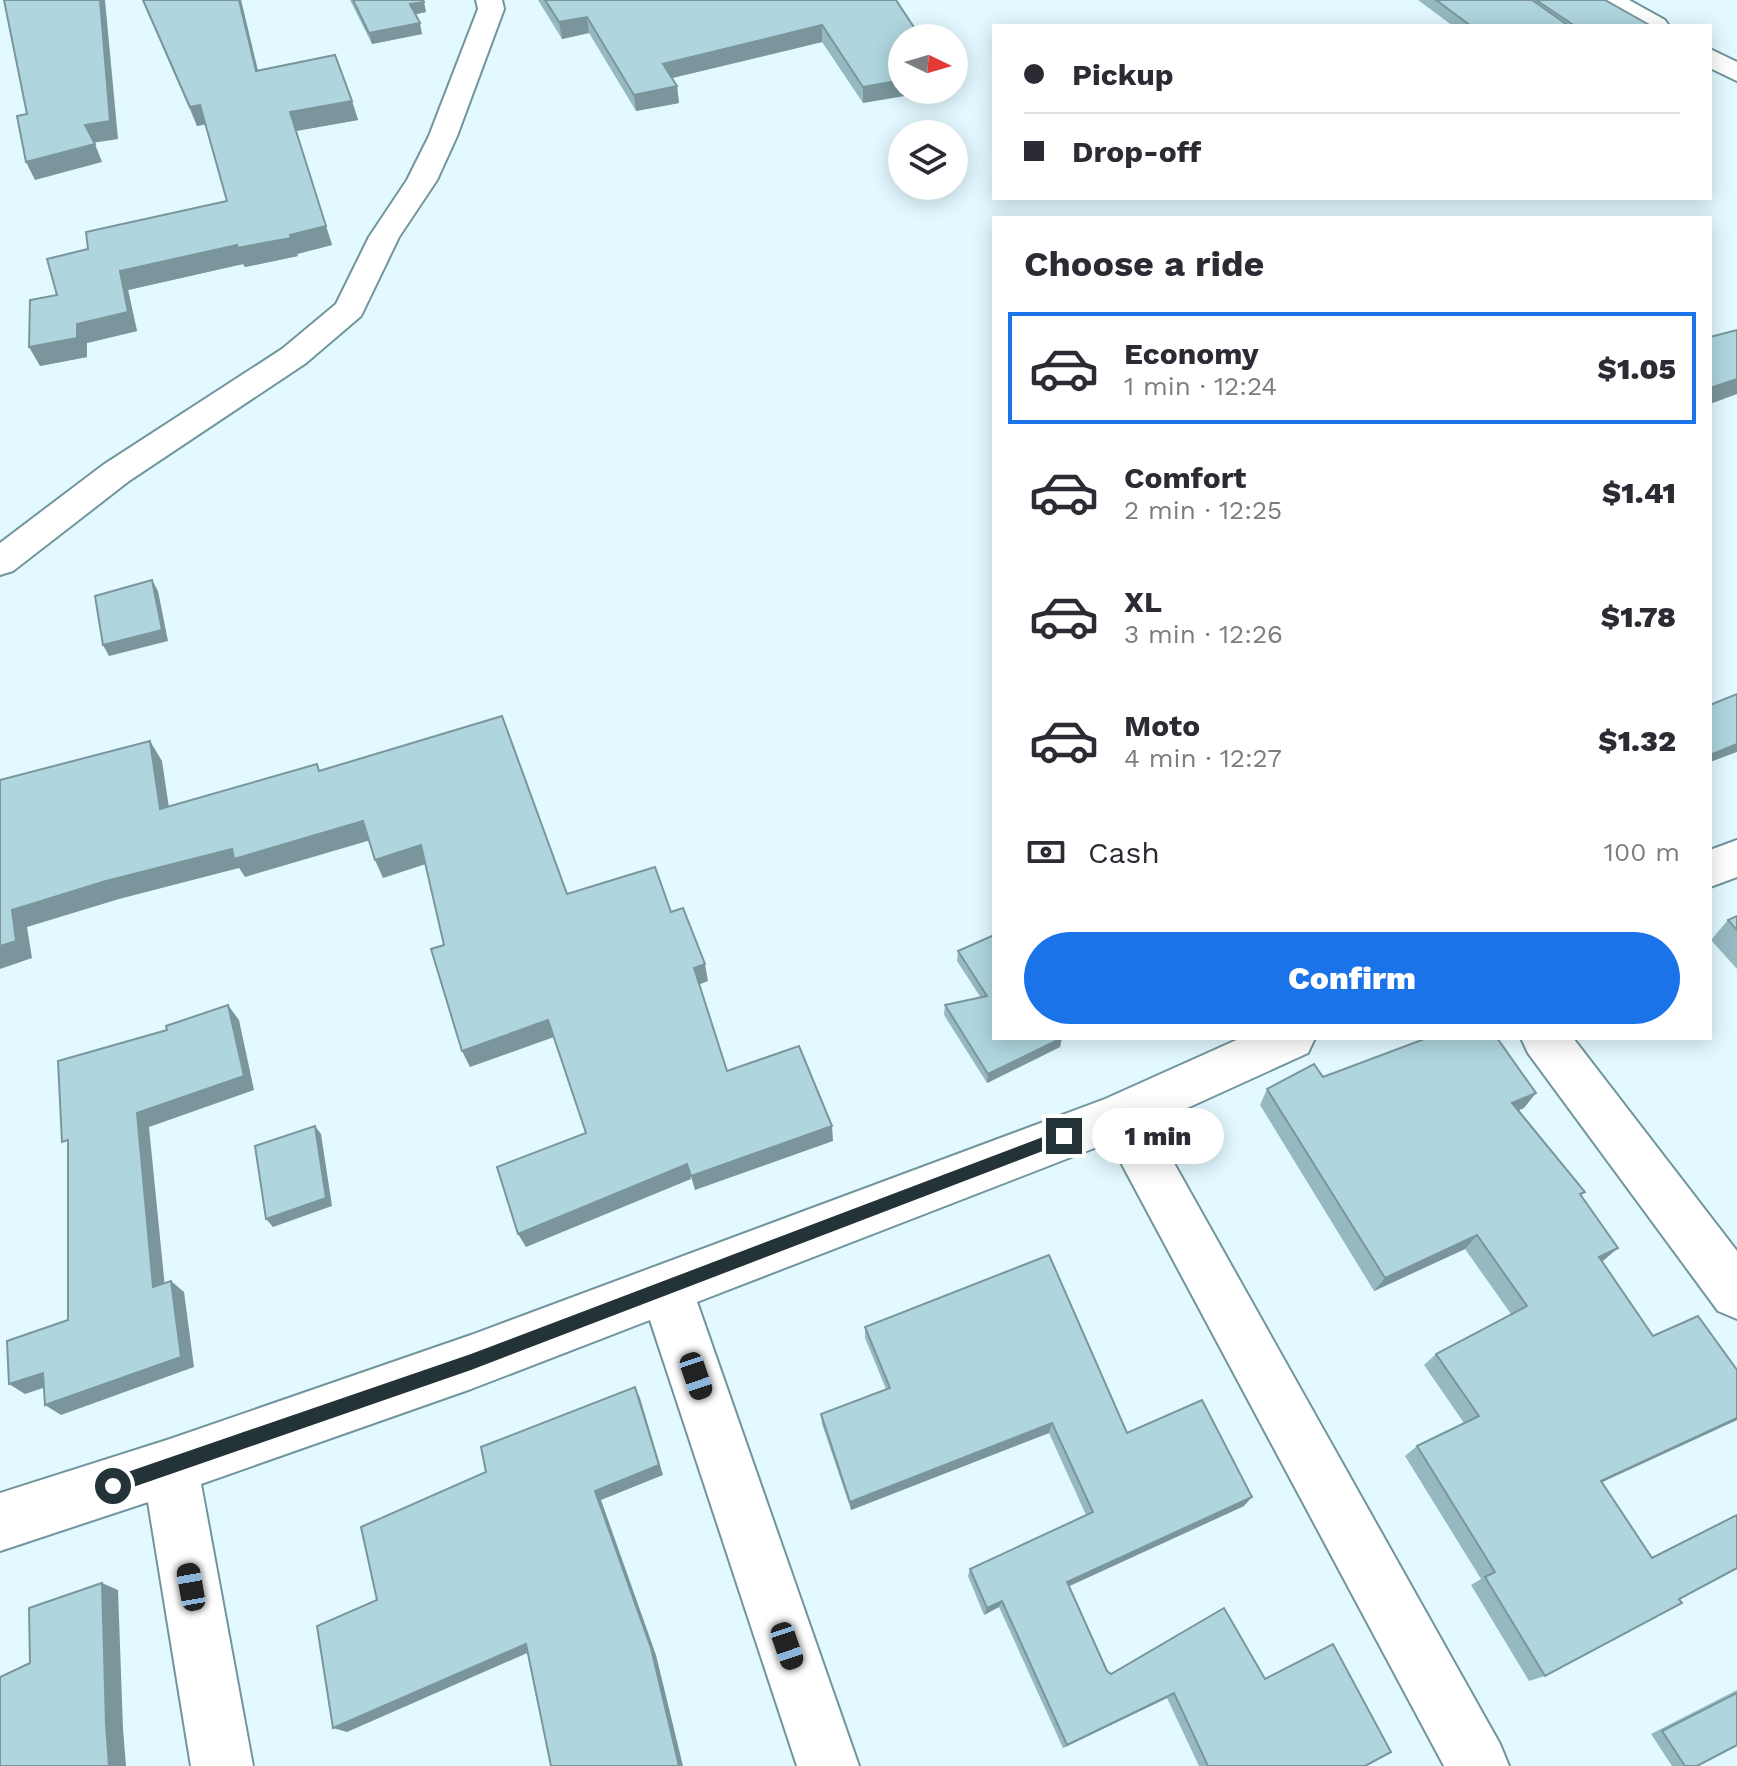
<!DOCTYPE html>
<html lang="en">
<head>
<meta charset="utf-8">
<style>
	body { margin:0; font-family:"Work Sans",sans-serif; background:#f2f2f3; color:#2b2b33; height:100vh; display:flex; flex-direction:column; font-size:30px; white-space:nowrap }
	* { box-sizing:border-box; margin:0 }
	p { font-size:26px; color:#7c7c81 }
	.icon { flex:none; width:44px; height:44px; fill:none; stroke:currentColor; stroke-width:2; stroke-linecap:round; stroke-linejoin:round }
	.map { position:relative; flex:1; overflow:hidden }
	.side { position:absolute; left:992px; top:216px; width:720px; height:824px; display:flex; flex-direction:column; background:#fff; border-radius:0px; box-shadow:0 4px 20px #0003 }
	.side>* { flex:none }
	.guide { position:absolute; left:992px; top:24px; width:720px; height:176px; border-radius:0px; box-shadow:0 4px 20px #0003; display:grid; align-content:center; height:176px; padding:0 32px; background:#fff }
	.needle { width:52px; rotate:95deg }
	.tools { position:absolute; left:888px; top:24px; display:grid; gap:16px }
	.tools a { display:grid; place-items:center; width:80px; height:80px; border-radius:50%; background:#fff; box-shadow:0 4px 20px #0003; font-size:40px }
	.end { position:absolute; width:36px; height:36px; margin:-18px; border:10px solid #243337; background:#fff; box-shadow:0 0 0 4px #fff }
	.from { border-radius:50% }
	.bubble { position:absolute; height:56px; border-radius:28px; background:#fff; box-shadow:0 4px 20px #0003; font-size:26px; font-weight:800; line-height:56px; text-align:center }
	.car { position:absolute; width:24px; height:48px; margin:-24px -12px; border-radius:10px; box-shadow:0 0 6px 2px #0007; background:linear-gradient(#222 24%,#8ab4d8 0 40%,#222 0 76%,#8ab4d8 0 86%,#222 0) }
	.guide b { display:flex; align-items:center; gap:28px; height:76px; font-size:30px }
	.guide b+b { border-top:2px solid #e1e1e2 }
	.guide i { width:20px; height:20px; background:#2b2b33 }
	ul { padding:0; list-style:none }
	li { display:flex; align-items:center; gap:24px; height:112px; margin:0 16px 12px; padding:0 16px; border:4px solid transparent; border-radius:0px }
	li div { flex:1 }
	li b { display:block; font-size:30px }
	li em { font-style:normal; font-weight:800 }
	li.on { border-color:#1a73e8 }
	li>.icon { width:72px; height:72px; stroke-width:1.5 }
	h2 { padding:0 32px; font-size:36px; line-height:96px }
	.pay { display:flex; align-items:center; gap:20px; height:88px; padding:0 32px; font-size:30px }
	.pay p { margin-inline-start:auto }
	.button { display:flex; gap:16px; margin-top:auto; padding:16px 32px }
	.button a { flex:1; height:92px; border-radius:48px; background:#1a73e8; color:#fff; font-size:32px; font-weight:800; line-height:92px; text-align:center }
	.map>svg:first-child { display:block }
</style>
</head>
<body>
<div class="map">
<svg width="1737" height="1766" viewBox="0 0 1737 1766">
	<rect width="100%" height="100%" fill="#e2f9ff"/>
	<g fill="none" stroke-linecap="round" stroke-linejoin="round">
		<g stroke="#71959d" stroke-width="4">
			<g id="minor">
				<path d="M476,0h26l2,9 -47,127 -20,44 -38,57 -38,79 -55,47 -177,118 -116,90 -13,4v-32l103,-78 179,-116 54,-45 33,-67 38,-57 22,-44 49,-127z"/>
				<path d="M1597,0h32l36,20 4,6h-32l-36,-21z"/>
				<path d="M1710,49l27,13v19l-27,-13z"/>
				<path d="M1737,840v37l-27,10v-37z"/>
				<path d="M1241,1038h74l-7,15 -156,71 348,620 9,22h-65l-334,-624 -413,160 162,464h-62l-147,-446 -179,69 -270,95 52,282h-62l-43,-264 -148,49v-58l170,-54 301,-104 634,-236z"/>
				<path d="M1521,1038h52l164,213v68l-19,-8 -190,-258z"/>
			</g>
		</g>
		<use href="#minor" fill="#fff" fill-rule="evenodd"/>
	</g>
	<g fill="#96b8c0">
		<path d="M142,0h99l17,70 94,31 6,19 -62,11 36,114 -35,9 1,2 -53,11 -2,-3 -115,26 9,41 -50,12v14l-47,9 17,-71 31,-46 139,-48 -21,-77 -9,2z"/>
		<path d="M350,0h73l3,12 -11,2 7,20 -50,10z"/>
		<path d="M538,0h358l-33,103 -41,-61 -150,36 5,8 2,17 -43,8 -47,-78 -27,6z"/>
		<path d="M1418,0h187l46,26h-198z"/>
		<path d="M1737,916v53l-26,-29 17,-20z"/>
		<path d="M958,951l102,96 -73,36 -43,-68 1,-10 36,-7 -24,-37z"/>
		<path d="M1323,1077l201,31 -5,2 62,86 22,66 50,74 84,84 -135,62 50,75 85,-43v54l-58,31 -134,77 -16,5 -58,-96 10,-6 -76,-123 12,-10 47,-23 -40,-58 12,-11 75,-40 -46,-65 -91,42 -114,-186 7,-16z"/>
		<path d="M865,1327l262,106 117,73 -175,80 38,85 4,3 154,5 100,87h-166l-32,-68 -104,50 -64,-141 -15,8 -16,-39 2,-7 116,-54 -37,-82 -198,77 -29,-86 -1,-10 65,-25 -21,-51z"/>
		<path d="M1737,1690v55l-40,21h-25l-21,-32z"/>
	</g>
	<g fill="#7a969c">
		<path d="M100,0h5l13,139 -26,4 -7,-18z"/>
		<path d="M239,0h2l21,89 -6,-18z"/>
		<path d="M424,2l2,10 -13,3 -3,-11z"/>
		<path d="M587,17l2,16 -27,6 -3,-17z"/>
		<path d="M420,23l2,11 -50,10 -3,-11z"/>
		<path d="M822,25v17l-158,38 -1,-16z"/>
		<path d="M902,80v10h39l-78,13v-16z"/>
		<path d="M677,86l2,17 -43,8 -2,-16z"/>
		<path d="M352,101l6,19 -62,11 36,114 -35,9 1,2 -53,11 -2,-3 -115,26 9,41 -50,12v14l-47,9 -11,-19 48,-23 43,-53 117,-26 53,-133z"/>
		<path d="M200,105l7,19 -10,2 -7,-19z"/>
		<path d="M95,144l7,18 -67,18 -9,-18z"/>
		<path d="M1737,379v15l-27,10v-16z"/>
		<path d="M152,580l6,11 10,50 -59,15 -6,-11z"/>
		<path d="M150,741l12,20 10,67 -12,-19z"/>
		<path d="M1737,744v8l-27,10v-7z"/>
		<path d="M363,821l8,19 -126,37 -6,-9 -120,31 -92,28 5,31 -32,11v-23l12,-36 94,-29 126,-32z"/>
		<path d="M421,845l8,18 -46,15 -8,-18z"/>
		<path d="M705,964l3,17 -10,4 -4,-17z"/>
		<path d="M228,1005l11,15 15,70 -105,37 17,171 -13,-11 -16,-174z"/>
		<path d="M548,1020l6,17 -84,30 -8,-16z"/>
		<path d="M1062,1038l-2,9 -73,36 1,-9z"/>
		<path d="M1536,1093l-12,15 -24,10 12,-15z"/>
		<path d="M315,1126l6,8 11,72 -59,21 -7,-8z"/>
		<path d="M832,1126l1,15 -138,49 -4,-14z"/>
		<path d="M687,1164l4,15 -165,68 -8,-13z"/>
		<path d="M1477,1235l-12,14 -91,42 11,-13z"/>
		<path d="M1618,1248l-15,13 -18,9 14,-13z"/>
		<path d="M171,1281l13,11 10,75 -133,48 -16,-10z"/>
		<path d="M43,1373l15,10 -33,11 -16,-10z"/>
		<path d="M635,1387l5,11 23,77 -62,25 55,155 27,111h-4l-84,-275z"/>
		<path d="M1737,1418v2l-152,70 16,-9z"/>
		<path d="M1052,1423l-3,10 -198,77 -1,-8z"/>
		<path d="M1252,1497l-8,9 -181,83 4,-7z"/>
		<path d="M102,1583l16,7 5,139 3,37h-17l-3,-42z"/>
		<path d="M1002,1601l-3,6 -15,8 3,-7z"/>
		<path d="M526,1644l8,6 -187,82 -14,-4z"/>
		<path d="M1174,1693l-7,5 -104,50 4,-3z"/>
	</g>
	<g fill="#afd6df" stroke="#7a969c" stroke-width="2">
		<path d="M4,0h96l10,121 -25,4 10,19 -69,18 -9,-46 10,-2z"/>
		<path d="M143,0h96l17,71 79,-16 17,46 -62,11 36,114 -36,9 1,3 -54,10v-3l-117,26 8,41 -51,12v14l-48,9 1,-47 27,-5 -10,-36 41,-10 -2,-17 141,-31 -27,-96 -10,2z"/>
		<path d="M353,0h70l1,2 -14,2 10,19 -51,10z"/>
		<path d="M545,0h351l25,38h-19v42l-39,7 -41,-62 -159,39 14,22 -43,9 -47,-78 -28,5z"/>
		<path d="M1436,0h96l37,26h-98z"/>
		<path d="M1536,0h69l46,26h-76z"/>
		<path d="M1737,330v49l-27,9v-51z"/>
		<path d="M152,580l10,50 -59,15 -8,-49z"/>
		<path d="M1737,694v50l-27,11v-50z"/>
		<path d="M502,716l65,178 88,-27 16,45 12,-4 22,56 -11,4 33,103 72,-25 33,80 -141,50 -4,-12 -169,70 -21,-67 89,-34 -38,-113 -86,31 -31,-102 13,-4 -23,-100 -46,15 -12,-39 -129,38 -2,-10 -126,32 -94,29 4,31 -16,5v-166l150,-39 10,68 157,-45 2,7z"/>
		<path d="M1737,916v14l-9,-10z"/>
		<path d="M994,935v103h68l-74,36 -43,-69 42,-9 -29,-45z"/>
		<path d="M228,1005l16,71 -107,37 16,174 18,-6 10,76 -136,48 -2,-32 -34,11 -2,-43 61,-21v-180l-6,2 -4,-81 109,-31 -1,-4z"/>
		<path d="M1427,1038h70l39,55 -24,10 73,89 -5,2 38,54 -19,9 54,79 45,-20 39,54v48l-136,63 51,77 85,-43v53l-58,31 3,4 -137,73 -60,-99 10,-5 -78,-126 62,-30 -43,-62 91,-48 -50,-71 -92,43 -118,-189 47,-25 9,13z"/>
		<path d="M315,1126l11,72 -60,21 -11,-73z"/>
		<path d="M1049,1255l78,178 75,-33 50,97 -185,85 40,89 4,3 113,-66 41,71 68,-35 58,108 -26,14h-157l-34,-73 -107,52 -65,-144 -15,7 -17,-39 123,-57 -41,-89 -202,79 -29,-88 69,-26 -25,-61z"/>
		<path d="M635,1387l24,78 -64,26 56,157 28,118h-128l-25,-122 -193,84 -16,-102 60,-26 -16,-73 125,-55 -5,-25z"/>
		<path d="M102,1583l4,141 3,42h-109v-89l30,-14 -1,-55z"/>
		<path d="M1737,1693v52l-40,21h-12l-23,-35z"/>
	</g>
	<path fill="#243337" d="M1064,1129l5,2v10l-598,229 -358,124 -6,-2 -2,-6 2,-6 6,-3 358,-123z"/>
</svg>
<div class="tools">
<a><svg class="needle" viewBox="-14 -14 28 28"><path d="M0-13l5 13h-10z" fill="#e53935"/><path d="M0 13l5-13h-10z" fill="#7c7c81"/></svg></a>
<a><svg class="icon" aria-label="layers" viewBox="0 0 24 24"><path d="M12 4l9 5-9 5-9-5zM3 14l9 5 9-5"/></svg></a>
</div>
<i class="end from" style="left:113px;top:1486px"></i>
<i class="end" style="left:1064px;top:1136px"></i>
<div class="bubble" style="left:1092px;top:1108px;width:132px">1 min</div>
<i class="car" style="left:696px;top:1376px;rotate:161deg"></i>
<i class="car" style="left:191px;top:1587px;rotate:350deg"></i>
<i class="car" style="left:787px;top:1646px;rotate:161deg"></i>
<div class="guide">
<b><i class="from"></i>Pickup</b>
<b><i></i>Drop-off</b>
</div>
<section class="side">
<h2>Choose a ride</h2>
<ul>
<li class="on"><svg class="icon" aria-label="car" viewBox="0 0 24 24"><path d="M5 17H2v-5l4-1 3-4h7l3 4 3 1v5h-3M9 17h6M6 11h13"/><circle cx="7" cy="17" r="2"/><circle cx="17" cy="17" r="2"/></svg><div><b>Economy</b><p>1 min · 12:24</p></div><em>$1.05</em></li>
<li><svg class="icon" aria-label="car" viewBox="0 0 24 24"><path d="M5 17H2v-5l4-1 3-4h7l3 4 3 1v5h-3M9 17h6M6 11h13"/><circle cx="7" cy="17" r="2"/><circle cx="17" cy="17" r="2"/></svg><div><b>Comfort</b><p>2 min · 12:25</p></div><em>$1.41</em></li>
<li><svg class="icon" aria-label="car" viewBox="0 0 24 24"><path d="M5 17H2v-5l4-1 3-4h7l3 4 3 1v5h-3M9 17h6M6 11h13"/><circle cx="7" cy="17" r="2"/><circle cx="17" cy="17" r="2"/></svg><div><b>XL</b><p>3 min · 12:26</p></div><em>$1.78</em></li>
<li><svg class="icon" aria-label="car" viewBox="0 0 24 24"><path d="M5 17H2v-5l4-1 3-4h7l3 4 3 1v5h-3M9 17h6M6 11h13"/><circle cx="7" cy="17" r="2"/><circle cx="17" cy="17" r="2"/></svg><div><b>Moto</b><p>4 min · 12:27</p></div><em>$1.32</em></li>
</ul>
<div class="pay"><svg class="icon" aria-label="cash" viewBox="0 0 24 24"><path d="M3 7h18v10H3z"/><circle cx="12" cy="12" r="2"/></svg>Cash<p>100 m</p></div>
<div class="button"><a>Confirm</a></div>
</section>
</div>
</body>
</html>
